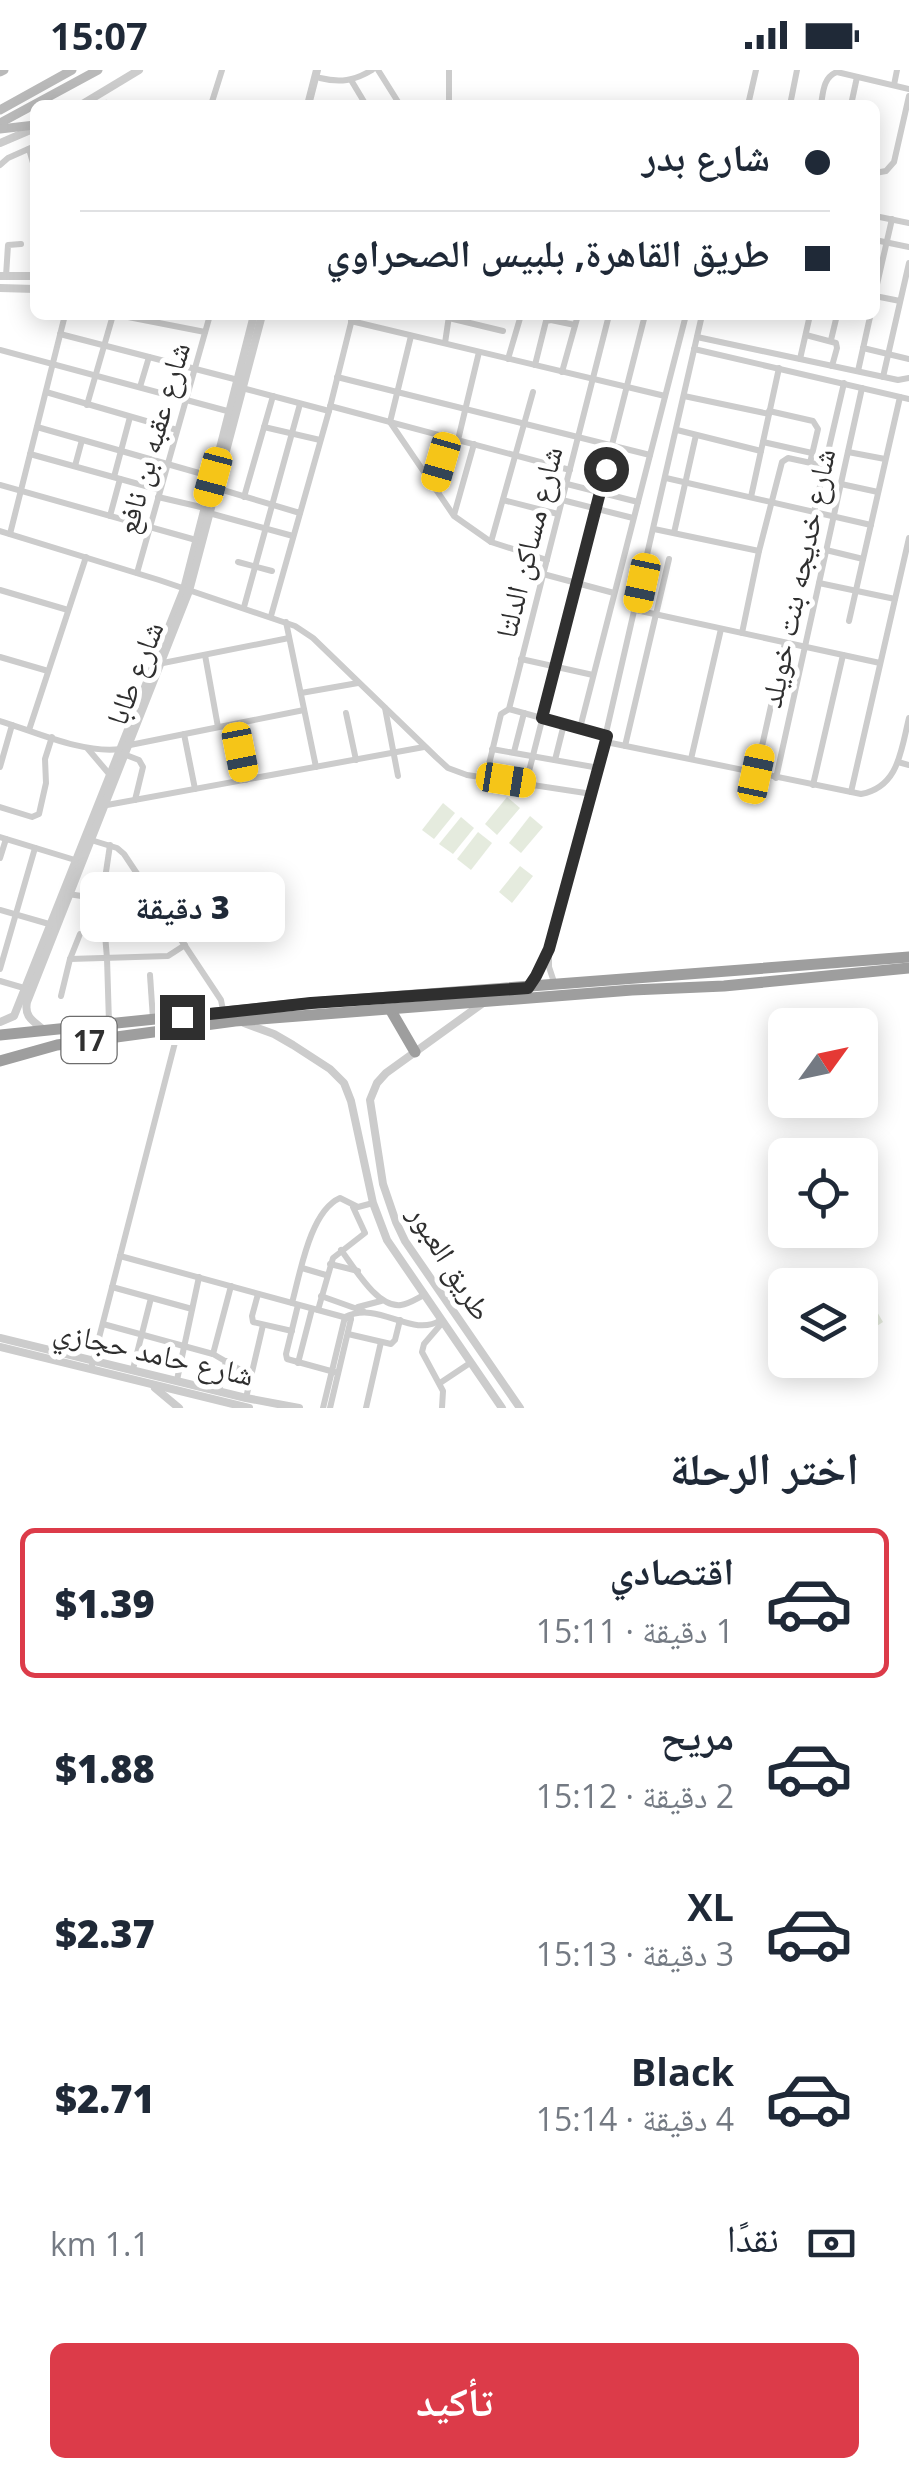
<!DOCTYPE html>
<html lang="ar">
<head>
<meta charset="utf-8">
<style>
	body { margin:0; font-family:"Open Sans","Noto Naskh Arabic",sans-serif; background:#f2f2f3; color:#1f2937; direction:rtl; height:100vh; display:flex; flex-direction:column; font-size:38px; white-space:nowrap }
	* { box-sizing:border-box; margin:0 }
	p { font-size:32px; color:#747a83 }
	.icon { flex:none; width:55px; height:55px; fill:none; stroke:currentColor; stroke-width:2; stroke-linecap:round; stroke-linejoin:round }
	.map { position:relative; height:1338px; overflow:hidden; direction:ltr }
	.details { display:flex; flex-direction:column; background:#fff; flex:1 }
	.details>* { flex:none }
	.guide { position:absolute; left:30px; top:30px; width:850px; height:220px; border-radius:15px; box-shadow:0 5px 25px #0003; direction:rtl; display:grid; align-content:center; height:220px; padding:0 50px; background:#fff }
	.needle { width:65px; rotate:57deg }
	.fabs { position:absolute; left:768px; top:938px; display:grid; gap:20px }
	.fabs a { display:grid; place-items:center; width:110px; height:110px; border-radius:15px; background:#fff; box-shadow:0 5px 25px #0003; font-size:50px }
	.end { position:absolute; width:45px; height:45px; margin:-22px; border:12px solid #2f2f2f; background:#fff; box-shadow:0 0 0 5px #fff }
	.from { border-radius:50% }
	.bubble { position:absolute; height:70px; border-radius:15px; background:#fff; box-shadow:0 5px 25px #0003; font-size:32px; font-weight:800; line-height:70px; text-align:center; direction:rtl }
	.car { position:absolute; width:30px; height:60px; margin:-30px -15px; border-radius:12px; box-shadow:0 0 8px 2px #0007; background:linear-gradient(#f5c518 24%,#345 0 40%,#f5c518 0 76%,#345 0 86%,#f5c518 0) }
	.guide b { display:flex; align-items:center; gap:35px; height:95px; font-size:38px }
	.guide b+b { border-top:2px solid #e0e1e3 }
	.guide i { width:25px; height:25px; background:#1f2937 }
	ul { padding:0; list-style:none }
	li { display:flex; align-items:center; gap:30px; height:150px; margin:0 20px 15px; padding:0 30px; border:5px solid transparent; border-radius:15px }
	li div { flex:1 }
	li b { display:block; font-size:38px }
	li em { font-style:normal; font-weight:800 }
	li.active { border-color:#dc3b49 }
	li>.icon { width:90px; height:90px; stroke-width:1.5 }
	h2 { padding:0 50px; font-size:45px; line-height:120px }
	.pay { display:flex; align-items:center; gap:25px; height:110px; padding:0 50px; font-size:38px }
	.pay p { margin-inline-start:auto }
	.button { display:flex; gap:20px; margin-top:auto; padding:20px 50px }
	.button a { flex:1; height:115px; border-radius:15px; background:#dc3b49; color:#fff; font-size:40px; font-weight:800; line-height:115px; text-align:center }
	.status { display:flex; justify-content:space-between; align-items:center; height:70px; padding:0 50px; background:#fff; direction:ltr }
	.status svg { height:28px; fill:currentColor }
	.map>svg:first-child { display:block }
</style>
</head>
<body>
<div class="status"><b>15:07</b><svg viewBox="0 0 49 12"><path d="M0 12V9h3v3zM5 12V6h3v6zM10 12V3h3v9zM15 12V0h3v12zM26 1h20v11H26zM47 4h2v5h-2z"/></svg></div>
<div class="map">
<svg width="909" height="1338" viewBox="0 0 909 1338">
	<rect width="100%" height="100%" fill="#fff"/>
	<g fill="#e5ebde">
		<path d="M507,727l13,11 -23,27 -12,-11z"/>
		<path d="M443,733l12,10 -21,26 -12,-9z"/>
		<path d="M530,746l13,11 -22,26 -12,-10z"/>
		<path d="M461,747l13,11 -21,26 -14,-10z"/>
		<path d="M478,762l14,11 -21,27 -14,-11z"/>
		<path d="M520,796l13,10 -21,27 -13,-11z"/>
		<path d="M873,1235l10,17 -23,15v-24z"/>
	</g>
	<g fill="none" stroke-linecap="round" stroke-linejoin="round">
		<g stroke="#ccc" stroke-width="6">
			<path d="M378,0l22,35"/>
			<path d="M449,0v35"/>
			<path d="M320,8c20,5 34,3 52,-8"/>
			<path d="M351,10l15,25"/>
			<path d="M894,15l3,-15"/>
			<path d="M103,35l3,-2"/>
			<path d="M211,35l11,-35"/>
			<path d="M748,35l8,-35"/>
			<path d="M790,35l7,-35"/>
			<path d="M821,35c2,-12 2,-28 16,-33l72,17"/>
			<path d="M851,35l6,-28"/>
			<path d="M29,79l6,21"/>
			<path d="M0,95l8,-7 27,-12"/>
			<path d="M875,103l11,-2 8,-9 15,-66"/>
			<path d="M875,146l34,7"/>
			<path d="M875,170l34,7"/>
			<path d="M6,206l2,-31 13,-1"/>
			<path d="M875,223l17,-74"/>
			<path d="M875,226l25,5"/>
			<path d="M118,245l87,17"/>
			<path d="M449,248l54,13"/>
			<path d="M351,251l314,75"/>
			<path d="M60,264l178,46"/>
			<path d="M806,265l30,8 1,5 -5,18"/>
			<path d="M411,266l-21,86 64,94 37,26 56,18"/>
			<path d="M697,267l201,43 11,-2"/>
			<path d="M831,270l6,-25"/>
			<path d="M445,273l4,-27"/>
			<path d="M863,278l46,11"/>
			<path d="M694,279l215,50"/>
			<path d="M0,280l231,62"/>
			<path d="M508,289l13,-44"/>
			<path d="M800,289l10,-44"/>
			<path d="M535,295l11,-44 5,-1 24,5"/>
			<path d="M858,301l12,-54"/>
			<path d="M562,302l16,-57"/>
			<path d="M337,307l313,78"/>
			<path d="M883,307l26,-114"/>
			<path d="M140,317l9,-30"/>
			<path d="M242,318l87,23"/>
			<path d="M46,322l131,38"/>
			<path d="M684,326l85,18"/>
			<path d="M87,335l26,-90"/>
			<path d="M330,336l240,64"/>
			<path d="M769,341l44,10 5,8 -8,34"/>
			<path d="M37,357l176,50"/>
			<path d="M264,357l56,13"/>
			<path d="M677,360l84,21"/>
			<path d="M458,370l21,-88"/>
			<path d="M763,372l49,11"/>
			<path d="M848,382l37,7"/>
			<path d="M30,384l130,36"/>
			<path d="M75,396l7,-26"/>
			<path d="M114,407l16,-60"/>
			<path d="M666,408l205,47"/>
			<path d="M567,414l71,18"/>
			<path d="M841,414l37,8"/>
			<path d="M0,415l196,55"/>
			<path d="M434,417l14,-50"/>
			<path d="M216,418l84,25"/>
			<path d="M158,427l47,11"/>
			<path d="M244,427l29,-101"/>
			<path d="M751,427l28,-129"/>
			<path d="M503,430l55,14"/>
			<path d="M562,430l71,18"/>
			<path d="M814,442l30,-129"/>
			<path d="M209,443l84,23"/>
			<path d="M454,445l20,-71"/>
			<path d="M110,446l10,-37"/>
			<path d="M654,459l105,22"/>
			<path d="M0,461l159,49 136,46 18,12 123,119 12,11 19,7 125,19"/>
			<path d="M674,463l22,-98"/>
			<path d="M10,464l55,-219"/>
			<path d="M491,472l42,-150"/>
			<path d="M826,480l37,9"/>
			<path d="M238,492l34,9"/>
			<path d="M137,503l73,-258"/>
			<path d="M543,504l71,19"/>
			<path d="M819,513l76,16"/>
			<path d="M0,520l68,20"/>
			<path d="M244,537l56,-203"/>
			<path d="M636,540l244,53"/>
			<path d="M271,546l58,-205 24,-96"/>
			<path d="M849,551l51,-224"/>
			<path d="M286,552l30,145"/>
			<path d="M742,563l17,-82 23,-89 6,-4 37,8"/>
			<path d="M205,585l13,72"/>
			<path d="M0,587l48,14"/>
			<path d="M521,589l72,16"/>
			<path d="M163,593l126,-25"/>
			<path d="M301,623l57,-10"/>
			<path d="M385,638l13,68"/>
			<path d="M509,639l98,27"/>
			<path d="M346,643l10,47"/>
			<path d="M0,651c36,11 83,33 121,28"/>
			<path d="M235,654l11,56"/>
			<path d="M580,658l106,-413"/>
			<path d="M29,660l57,-173"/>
			<path d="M184,664l11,55"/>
			<path d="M606,672l255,52c38,-7 40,-44 48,-76"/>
			<path d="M130,675l174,-35"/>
			<path d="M625,676l44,-187"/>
			<path d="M88,679l22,26"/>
			<path d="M492,679l107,19"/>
			<path d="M514,682l10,-39"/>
			<path d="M126,685l13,5 4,7 -8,33"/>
			<path d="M691,689l30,-130"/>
			<path d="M555,690l9,-36"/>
			<path d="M898,692l11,3"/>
			<path d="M0,697l12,-42"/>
			<path d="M756,703l29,-130"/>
			<path d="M486,707l15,-63 8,-5 100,-394"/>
			<path d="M776,708l86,-390"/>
			<path d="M526,713l119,-468"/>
			<path d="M813,715l30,-130"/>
			<path d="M851,722l58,-254"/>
			<path d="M107,735l317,-58"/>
			<path d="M0,737l32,10 7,-3 7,-31 -1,-24 7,-22"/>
			<path d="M0,767l75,23"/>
			<path d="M91,770l26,8 7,6 97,146 2,10"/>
			<path d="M0,788l6,-19"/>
			<path d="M68,824l34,5 47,-8"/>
			<path d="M0,840l49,14"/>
			<path d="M549,885v12l6,18"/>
			<path d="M70,889l98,-3 17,-11"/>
			<path d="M0,899l35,-121"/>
			<path d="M150,905l3,44"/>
			<path d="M0,911l24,7"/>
			<path d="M530,915l19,-36 43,-155 110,-479"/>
			<path d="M61,926l9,-37 10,-25"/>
			<path d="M109,953l-2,-65 -5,-59 8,-54"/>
			<path d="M341,1180c13,17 36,58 60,55 8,-1 15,-6 23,-10"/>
			<path d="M120,1186l231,63"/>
			<path d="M330,1194l28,7"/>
			<path d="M302,1198l24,7"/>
			<path d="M112,1217l80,22"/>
			<path d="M258,1224l-6,22 1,6 39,9"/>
			<path d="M321,1226l42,15"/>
			<path d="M292,1233c8,-29 18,-92 48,-105l18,9 15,-4"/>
			<path d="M298,1235l-12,49 1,5 51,14"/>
			<path d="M358,1237l23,-6"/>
			<path d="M318,1240l15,-52 32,-25 -12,-26"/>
			<path d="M442,1253l-18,21 -2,8 21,39 -1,17"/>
			<path d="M103,1254l110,30 26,15 13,4"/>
			<path d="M348,1264l43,10 4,-4 5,-20"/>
			<path d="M213,1284l18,-68"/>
			<path d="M298,1293l14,-54"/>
			<path d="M91,1299l88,-342"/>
			<path d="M133,1299l18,-71"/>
			<path d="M177,1310l22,-103"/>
			<path d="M440,1313l30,-20"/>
			<path d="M219,1321l7,-30"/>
			<path d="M246,1328l17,-73"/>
			<path d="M323,1338l22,-91c35,-17 66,22 96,3"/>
			<path d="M330,1338l21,-89 -1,-3"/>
			<path d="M366,1338l15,-66"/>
		</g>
		<g stroke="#ccc" stroke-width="8">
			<path d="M81,35l58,-35"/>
			<path d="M308,35l9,-35"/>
			<path d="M0,73l35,-15"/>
			<path d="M0,206h35"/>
			<path d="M0,218l35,1"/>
			<path d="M483,933l-97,70 -9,10 -7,17 13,84 13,38 9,19 115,167"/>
			<path d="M0,952l14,-6 170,-427 70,-274"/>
			<path d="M244,953l30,11 19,11 37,24 14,14 7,18 22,102 14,37 115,168"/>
			<path d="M44,960c-11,-9 -20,-13 -17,-28l162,-411 73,-276"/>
			<path d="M0,1268l246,60 53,10"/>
			<path d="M0,1277l249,61"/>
			<path d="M155,1318l24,20"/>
		</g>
		<g stroke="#b9b9b9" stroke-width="9">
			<path d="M0,2l4,-2"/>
			<path d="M0,40l72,-40"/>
			<path d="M0,53l98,-53"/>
			<path d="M0,59l35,-4"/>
		</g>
		<g stroke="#9e9e9e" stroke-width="11">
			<path d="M390,939l25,43"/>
			<path d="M0,965l311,-32 598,-46"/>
			<path d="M0,991l57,-16 178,-24 397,-31 92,-4 185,-18"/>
		</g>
	</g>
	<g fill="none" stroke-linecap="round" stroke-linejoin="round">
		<path stroke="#2f2f2f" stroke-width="12" d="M182,947l129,-14 217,-15 8,-12 13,-27 58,-213 -65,-18 64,-249"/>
	</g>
	<g text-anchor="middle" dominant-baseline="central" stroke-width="10" stroke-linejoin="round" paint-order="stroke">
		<rect fill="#fff" stroke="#6d6d6d" stroke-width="2.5" x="61.5" y="947" width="55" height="46" rx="8"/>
		<g font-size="28" font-weight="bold" fill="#2f2f2f">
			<text x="89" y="970">17</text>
		</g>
		<g font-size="30" fill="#2f2f2f" stroke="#fff">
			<text transform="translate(152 368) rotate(-74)">شارع عقبه بن نافع</text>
			<text transform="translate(528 472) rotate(-76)">شارع مساكن الدلتا</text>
			<text transform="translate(797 508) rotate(-78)">شارع خديجه بنت خويلد</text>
			<text transform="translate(134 603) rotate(-69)">شارع طابا</text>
			<text transform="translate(451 1192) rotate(58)">طريق العبور</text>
			<text transform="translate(154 1282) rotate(13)">شارع حامد حجازي</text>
		</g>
	</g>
</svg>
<div class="fabs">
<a><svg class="needle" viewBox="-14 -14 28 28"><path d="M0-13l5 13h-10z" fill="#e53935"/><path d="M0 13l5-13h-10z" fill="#747a83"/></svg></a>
<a><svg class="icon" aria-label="locate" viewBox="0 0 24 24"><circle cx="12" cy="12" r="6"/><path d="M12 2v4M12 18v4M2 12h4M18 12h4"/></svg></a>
<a><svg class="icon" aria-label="layers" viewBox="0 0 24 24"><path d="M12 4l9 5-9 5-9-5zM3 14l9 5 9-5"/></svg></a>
</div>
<i class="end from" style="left:606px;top:399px"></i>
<i class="end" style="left:182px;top:947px"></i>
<div class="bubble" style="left:80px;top:802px;width:205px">3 دقيقة</div>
<i class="car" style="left:441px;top:392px;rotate:196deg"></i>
<i class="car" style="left:213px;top:407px;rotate:195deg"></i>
<i class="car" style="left:642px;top:513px;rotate:192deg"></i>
<i class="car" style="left:240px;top:682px;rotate:169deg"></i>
<i class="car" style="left:756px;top:704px;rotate:12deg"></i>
<i class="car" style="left:506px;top:710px;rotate:99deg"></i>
<div class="guide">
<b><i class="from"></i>شارع بدر</b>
<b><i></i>طريق القاهرة, بلبيس الصحراوي</b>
</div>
</div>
<section class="details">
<h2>اختر الرحلة</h2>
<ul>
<li class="active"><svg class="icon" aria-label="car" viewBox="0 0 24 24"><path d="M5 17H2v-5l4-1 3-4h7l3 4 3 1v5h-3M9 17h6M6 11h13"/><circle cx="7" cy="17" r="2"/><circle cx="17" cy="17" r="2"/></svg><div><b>اقتصادي</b><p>1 دقيقة · 15:11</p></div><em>$1.39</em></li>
<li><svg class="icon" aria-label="car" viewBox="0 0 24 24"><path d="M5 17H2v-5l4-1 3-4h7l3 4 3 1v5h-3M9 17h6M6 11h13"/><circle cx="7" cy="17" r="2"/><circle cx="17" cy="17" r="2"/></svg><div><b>مريح</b><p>2 دقيقة · 15:12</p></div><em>$1.88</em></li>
<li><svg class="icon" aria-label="car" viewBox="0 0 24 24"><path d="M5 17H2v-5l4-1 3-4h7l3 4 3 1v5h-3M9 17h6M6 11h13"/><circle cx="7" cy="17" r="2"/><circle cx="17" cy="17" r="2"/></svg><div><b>XL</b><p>3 دقيقة · 15:13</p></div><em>$2.37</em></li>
<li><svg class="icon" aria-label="car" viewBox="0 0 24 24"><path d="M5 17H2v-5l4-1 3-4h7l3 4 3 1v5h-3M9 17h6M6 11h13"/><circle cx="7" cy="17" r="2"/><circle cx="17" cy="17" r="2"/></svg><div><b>Black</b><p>4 دقيقة · 15:14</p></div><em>$2.71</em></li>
</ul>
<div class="pay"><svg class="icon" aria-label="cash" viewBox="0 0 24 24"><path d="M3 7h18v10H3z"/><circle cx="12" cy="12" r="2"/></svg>نقدًا<p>1.1 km</p></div>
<div class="button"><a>تأكيد</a></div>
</section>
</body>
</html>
